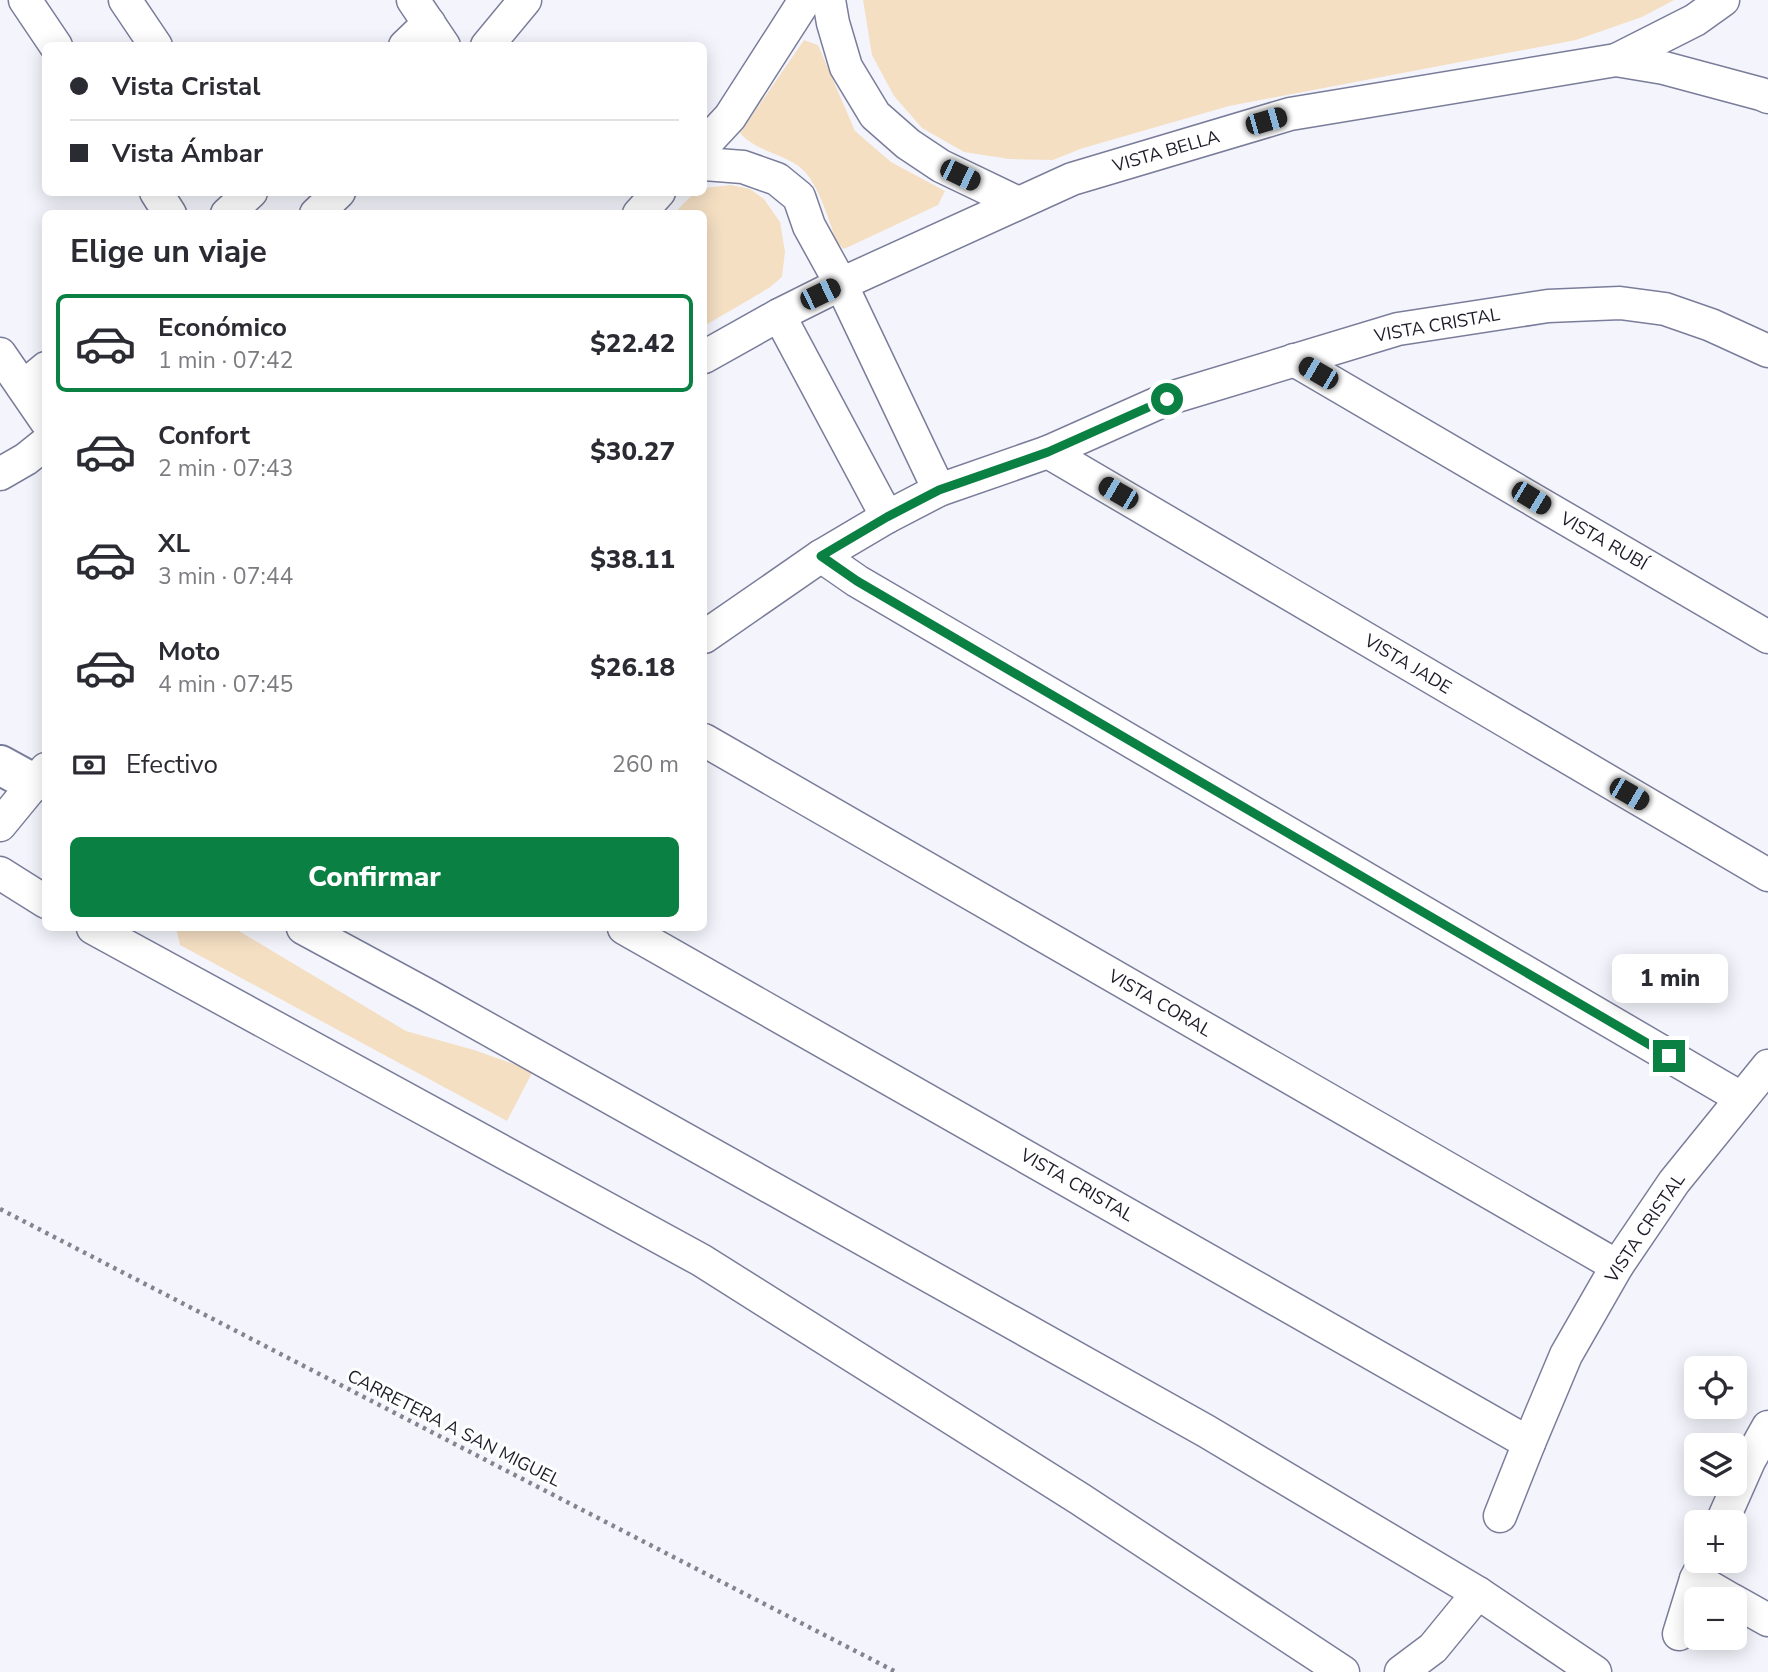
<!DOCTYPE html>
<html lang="es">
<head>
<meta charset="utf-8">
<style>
	body { margin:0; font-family:"Nunito Sans",sans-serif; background:#f2f2f3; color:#2b2b33; height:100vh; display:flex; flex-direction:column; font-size:26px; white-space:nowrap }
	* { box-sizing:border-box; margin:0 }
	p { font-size:23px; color:#7c7c81 }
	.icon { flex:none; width:38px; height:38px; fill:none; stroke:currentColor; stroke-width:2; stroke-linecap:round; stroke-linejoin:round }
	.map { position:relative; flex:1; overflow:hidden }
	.drawer { position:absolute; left:42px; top:210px; width:665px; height:721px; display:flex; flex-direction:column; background:#fff; border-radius:10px; box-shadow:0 4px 18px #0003 }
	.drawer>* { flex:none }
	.hud { position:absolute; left:42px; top:42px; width:665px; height:154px; border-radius:10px; box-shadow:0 4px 18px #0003; display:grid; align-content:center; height:154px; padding:0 28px; background:#fff }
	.fabs { position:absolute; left:1684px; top:1356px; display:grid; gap:14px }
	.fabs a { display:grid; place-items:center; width:63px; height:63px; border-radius:10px; background:#fff; box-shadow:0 4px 18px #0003; font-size:35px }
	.end { position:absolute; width:32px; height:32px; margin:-16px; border:9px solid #0b8043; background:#fff; box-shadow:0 0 0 4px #fff }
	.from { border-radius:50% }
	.bubble { position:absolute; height:49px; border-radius:10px; background:#fff; box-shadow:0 4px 18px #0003; font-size:23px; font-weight:800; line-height:49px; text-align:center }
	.car { position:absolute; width:21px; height:42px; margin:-21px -10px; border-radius:9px; box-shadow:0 0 5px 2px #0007; background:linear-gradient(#222 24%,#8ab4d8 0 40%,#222 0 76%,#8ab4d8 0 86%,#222 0) }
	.hud b { display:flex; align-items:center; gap:24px; height:66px; font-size:26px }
	.hud b+b { border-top:2px solid #e1e1e2 }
	.hud i { width:18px; height:18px; background:#2b2b33 }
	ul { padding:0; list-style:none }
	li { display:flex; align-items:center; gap:21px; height:98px; margin:0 14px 10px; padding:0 14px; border:4px solid transparent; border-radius:10px }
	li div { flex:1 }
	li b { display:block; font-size:26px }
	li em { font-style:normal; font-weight:800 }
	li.active { border-color:#0b8043 }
	li>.icon { width:63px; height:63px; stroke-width:1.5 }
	h2 { padding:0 28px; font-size:32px; line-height:84px }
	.pay { display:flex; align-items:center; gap:18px; height:77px; padding:0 28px; font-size:26px }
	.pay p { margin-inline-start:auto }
	.action { display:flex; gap:14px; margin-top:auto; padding:14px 28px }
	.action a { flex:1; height:80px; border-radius:10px; background:#0b8043; color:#fff; font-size:28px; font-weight:800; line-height:80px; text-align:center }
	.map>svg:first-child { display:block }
</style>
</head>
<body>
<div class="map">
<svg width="1768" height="1672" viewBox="0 0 1768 1672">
	<rect width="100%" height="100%" fill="#f4f5fc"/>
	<g fill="#f4dfc3">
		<path d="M863,0h811l-32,17 -66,23 -347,66 -149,43 -27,11 -44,-1 -45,-7 -42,-24 -28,-32 -22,-41z"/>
		<path d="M804,40l14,5 37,86 36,31 54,29 -7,14 -94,44 -7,-6c-9,-24 -19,-64 -40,-78 -19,-12 -42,-15 -57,-32z"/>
		<path d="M731,185l19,4 14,10 16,23 5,30 -3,25 -13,11 -65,38v-112l-29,-1c8,-8 16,-21 29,-21v-4z"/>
		<path d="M176,928h58l172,103 68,19 59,21 -26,50 -327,-176z"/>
	</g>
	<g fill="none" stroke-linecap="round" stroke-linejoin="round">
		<g stroke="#7a7d9a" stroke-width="35">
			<g id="minor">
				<path d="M25,0l31,46"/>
				<path d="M125,0l31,46"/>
				<path d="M413,0l31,46"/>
				<path d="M829,0l4,23 13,44 29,48 33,29 33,22 77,37"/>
				<path d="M405,46l24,-23"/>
				<path d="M487,46l38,-46"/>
				<path d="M1616,60l79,-40 28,-20"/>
				<path d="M704,145l26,-28 75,-117"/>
				<path d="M704,164l39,3 34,12 22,18 10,29 32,58 98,206"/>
				<path d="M156,192l14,22"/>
				<path d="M227,214l24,-22"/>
				<path d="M316,214l23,-22"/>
				<path d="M639,214l20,-22"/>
				<path d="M779,315l108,202"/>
				<path d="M0,354l46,67"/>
				<path d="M704,357l75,-42 62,-31 231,-105 218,-65 326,-54 48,8 97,26 7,3"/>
				<path d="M1294,360l474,277"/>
				<path d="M23,387l23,-19"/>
				<path d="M1048,452l720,423"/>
				<path d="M0,474l26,-15 20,-16"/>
				<path d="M821,556l36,25 884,517"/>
				<path d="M704,637l117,-81 66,-39 52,-27 109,-38 119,-53 231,-70 150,-23 72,-3 45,6 46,16 57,26"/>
				<path d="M704,740l913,526"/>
				<path d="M0,825l46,-56"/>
				<path d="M0,873l46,29"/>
				<path d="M93,928l608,332 379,239 263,173"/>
				<path d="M303,928l124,67 779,436 272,162 117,79"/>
				<path d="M624,928l905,515"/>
				<path d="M1500,1516l29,-73 37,-88 51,-89 57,-84 94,-116"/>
				<path d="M1722,1522l27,-61 19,-34"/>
				<path d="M1696,1579l36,21"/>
				<path d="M1734,1601l34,19"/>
				<path d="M1679,1634l17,-55 9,-18"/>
				<path d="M1401,1672l32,-24 45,-55"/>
			</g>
		</g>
		<g stroke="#7a7d9a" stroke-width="42">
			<path id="tertiary" d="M0,765l33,18"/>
		</g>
		<path stroke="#83848e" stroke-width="4.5" stroke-dasharray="3.5 5" stroke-linecap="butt" d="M0,1209l896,463"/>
		<use href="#minor" stroke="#fff" stroke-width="32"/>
		<use href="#tertiary" stroke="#fff" stroke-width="38"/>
	</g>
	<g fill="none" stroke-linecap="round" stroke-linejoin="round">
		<path stroke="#0b8043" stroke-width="9" d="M1167,399l-119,53 -109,38 -52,27 -66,39 36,25 812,475"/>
	</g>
	<g text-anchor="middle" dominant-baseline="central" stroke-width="6" stroke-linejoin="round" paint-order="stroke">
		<g font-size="18" fill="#1b1c28" stroke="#fff">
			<text transform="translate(1166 151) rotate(-16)">VISTA BELLA</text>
			<text transform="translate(1437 325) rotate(-10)">VISTA CRISTAL</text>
			<text transform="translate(1604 541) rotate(30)">VISTA RUBÍ</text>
			<text transform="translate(1408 664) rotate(31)">VISTA JADE</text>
			<text transform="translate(1160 1003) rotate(30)">VISTA CORAL</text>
			<text transform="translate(1077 1185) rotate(30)">VISTA CRISTAL</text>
			<text transform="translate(1645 1228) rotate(-56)">VISTA CRISTAL</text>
			<text transform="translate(454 1428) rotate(27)">CARRETERA A SAN MIGUEL</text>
		</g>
	</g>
</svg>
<div class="fabs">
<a><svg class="icon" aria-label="locate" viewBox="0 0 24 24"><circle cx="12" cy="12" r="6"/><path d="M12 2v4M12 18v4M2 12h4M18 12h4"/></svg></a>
<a><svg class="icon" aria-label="layers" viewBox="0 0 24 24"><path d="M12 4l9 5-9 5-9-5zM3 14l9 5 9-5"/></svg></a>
<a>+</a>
<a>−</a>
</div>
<i class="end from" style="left:1167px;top:399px"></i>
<i class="end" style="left:1669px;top:1056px"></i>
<div class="bubble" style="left:1612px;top:954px;width:116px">1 min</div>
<i class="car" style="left:1266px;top:121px;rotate:74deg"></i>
<i class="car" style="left:960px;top:175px;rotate:116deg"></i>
<i class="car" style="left:820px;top:294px;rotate:64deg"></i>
<i class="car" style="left:1318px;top:373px;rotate:300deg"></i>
<i class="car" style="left:1118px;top:493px;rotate:300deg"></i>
<i class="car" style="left:1531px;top:498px;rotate:121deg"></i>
<i class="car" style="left:1629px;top:794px;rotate:120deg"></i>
<div class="hud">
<b><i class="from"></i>Vista Cristal</b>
<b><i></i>Vista Ámbar</b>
</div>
<section class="drawer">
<h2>Elige un viaje</h2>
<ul>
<li class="active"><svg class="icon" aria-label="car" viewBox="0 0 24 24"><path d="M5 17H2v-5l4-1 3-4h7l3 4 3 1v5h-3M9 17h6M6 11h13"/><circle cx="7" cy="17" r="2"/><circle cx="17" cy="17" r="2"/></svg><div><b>Económico</b><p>1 min · 07:42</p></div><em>$22.42</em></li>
<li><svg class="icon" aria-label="car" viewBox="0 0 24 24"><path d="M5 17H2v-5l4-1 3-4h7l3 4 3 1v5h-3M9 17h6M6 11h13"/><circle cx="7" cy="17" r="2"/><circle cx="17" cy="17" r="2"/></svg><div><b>Confort</b><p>2 min · 07:43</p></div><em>$30.27</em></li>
<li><svg class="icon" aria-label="car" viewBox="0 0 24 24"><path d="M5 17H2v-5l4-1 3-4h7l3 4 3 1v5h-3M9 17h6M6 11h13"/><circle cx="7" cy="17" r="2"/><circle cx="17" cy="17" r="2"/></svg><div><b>XL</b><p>3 min · 07:44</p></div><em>$38.11</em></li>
<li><svg class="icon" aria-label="car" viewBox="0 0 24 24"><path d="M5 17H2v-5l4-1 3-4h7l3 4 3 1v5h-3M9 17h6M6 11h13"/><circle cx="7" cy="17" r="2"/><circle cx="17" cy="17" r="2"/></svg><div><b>Moto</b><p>4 min · 07:45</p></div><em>$26.18</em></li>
</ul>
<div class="pay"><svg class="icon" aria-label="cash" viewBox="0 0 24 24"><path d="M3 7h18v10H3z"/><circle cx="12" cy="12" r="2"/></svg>Efectivo<p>260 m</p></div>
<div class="action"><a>Confirmar</a></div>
</section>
</div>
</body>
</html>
